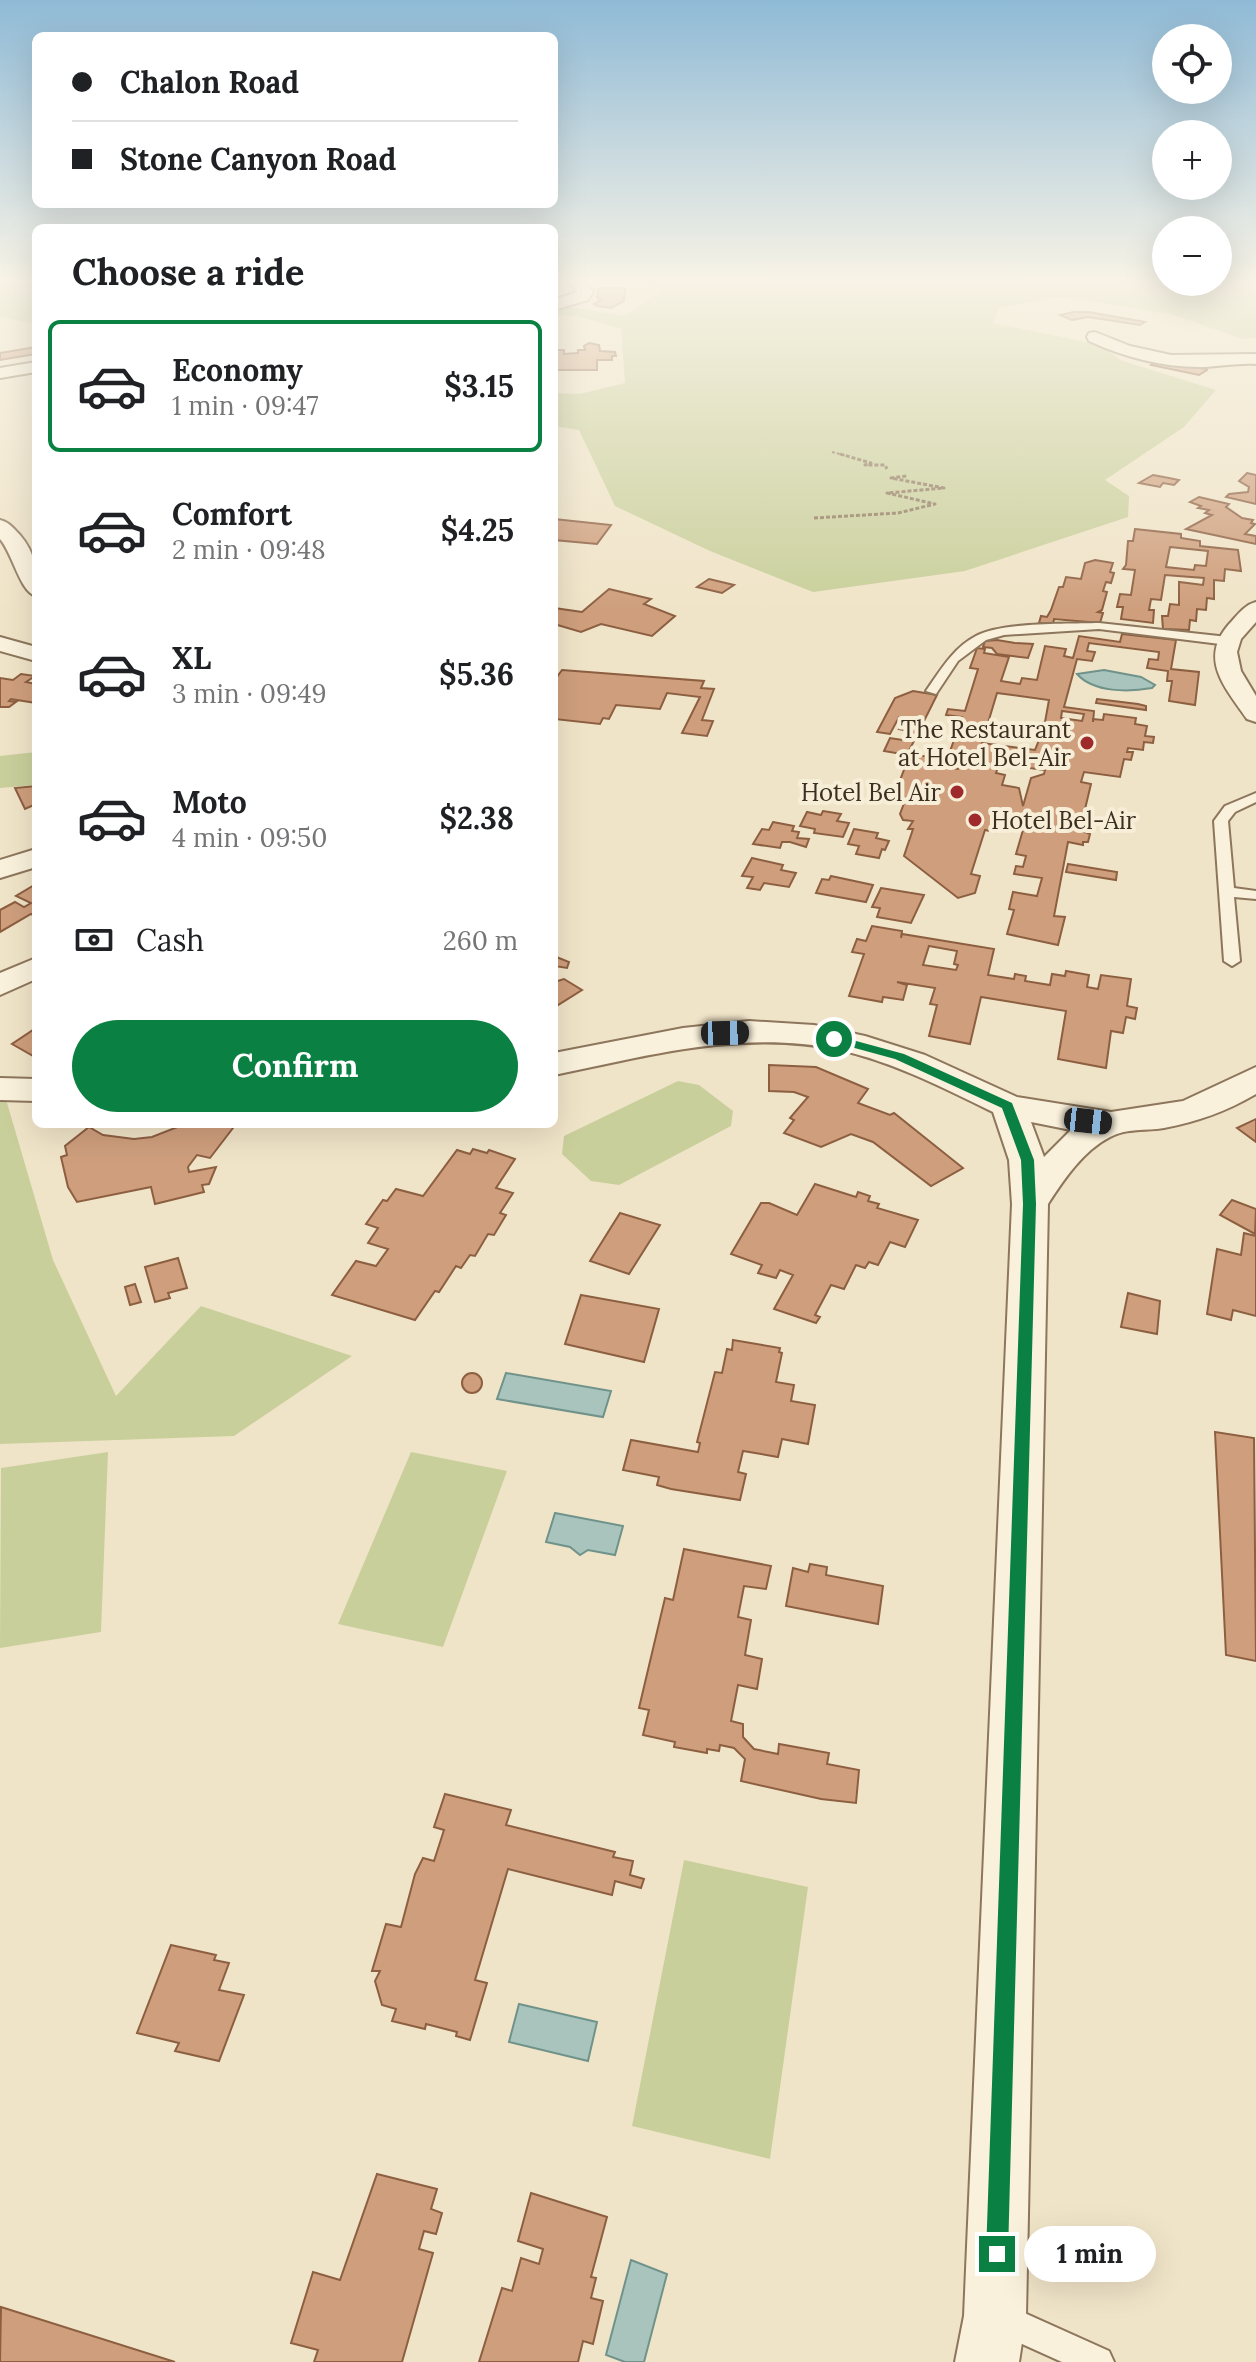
<!DOCTYPE html>
<html lang="en">
<head>
<meta charset="utf-8">
<style>
	body { margin:0; font-family:Lora,serif; background:#f6f6f6; color:#202124; height:100vh; display:flex; flex-direction:column; font-size:30px; white-space:nowrap }
	* { box-sizing:border-box; margin:0 }
	p { font-size:26px; color:#757577 }
	.icon { flex:none; width:44px; height:44px; fill:none; stroke:currentColor; stroke-width:2; stroke-linecap:round; stroke-linejoin:round }
	.map { position:relative; flex:1; overflow:hidden }
	.side { position:absolute; left:32px; top:224px; width:526px; height:904px; display:flex; flex-direction:column; background:#fff; border-radius:12px; box-shadow:0 8px 32px #0002 }
	.side>* { flex:none }
	.top-card { position:absolute; left:32px; top:32px; width:526px; height:176px; border-radius:12px; box-shadow:0 8px 32px #0002; display:grid; align-content:center; height:176px; padding:0 40px; background:#fff }
	.buttons { position:absolute; left:1152px; top:24px; display:grid; gap:16px }
	.buttons a { display:grid; place-items:center; width:80px; height:80px; border-radius:50%; background:#fff; box-shadow:0 8px 32px #0002; font-size:40px }
	.end { position:absolute; width:36px; height:36px; margin:-18px; border:10px solid #0b8043; background:#fff; box-shadow:0 0 0 4px #fff }
	.from { border-radius:50% }
	.bubble { position:absolute; height:56px; border-radius:28px; background:#fff; box-shadow:0 8px 32px #0002; font-size:26px; font-weight:800; line-height:56px; text-align:center }
	.car { position:absolute; width:24px; height:48px; margin:-24px -12px; border-radius:10px; box-shadow:0 0 6px 2px #0007; background:linear-gradient(#222 24%,#8ab4d8 0 40%,#222 0 76%,#8ab4d8 0 86%,#222 0) }
	.top-card b { display:flex; align-items:center; gap:28px; height:76px; font-size:30px }
	.top-card b+b { border-top:2px solid #e0e0e0 }
	.top-card i { width:20px; height:20px; background:#202124 }
	ul { padding:0; list-style:none }
	li { display:flex; align-items:center; gap:24px; height:132px; margin:0 16px 12px; padding:0 24px; border:4px solid transparent; border-radius:12px }
	li div { flex:1 }
	li b { display:block; font-size:30px }
	li em { font-style:normal; font-weight:800 }
	li.selected { border-color:#0b8043 }
	li>.icon { width:72px; height:72px; stroke-width:1.5 }
	h2 { padding:0 40px; font-size:36px; line-height:96px }
	.pay { display:flex; align-items:center; gap:20px; height:88px; padding:0 40px; font-size:30px }
	.pay p { margin-inline-start:auto }
	.action { display:flex; gap:16px; margin-top:auto; padding:16px 40px }
	.action a { flex:1; height:92px; border-radius:48px; background:#0b8043; color:#fff; font-size:32px; font-weight:800; line-height:92px; text-align:center }
	.map>svg:first-child { display:block }
</style>
</head>
<body>
<div class="map">
<svg width="1256" height="2362" viewBox="0 0 1256 2362">
	<rect width="100%" height="100%" fill="#f0e4c8"/>
	<g fill="#c9cf9b">
		<path d="M0,279h36v45l-36,-7z"/>
		<path d="M632,279h452l145,9 27,-2v52l-13,1 -72,-25 -108,-17 -64,11 -5,15 110,23 16,14 96,30 -32,37 -79,53 24,16 -1,21 -163,54 -152,21 -103,-41 -95,-45 -36,-76 -25,-4v-33l25,1 46,-11 -4,-54 -44,-13 -23,-1v-7l12,-2 58,10 37,-25z"/>
		<path d="M36,752v33l-36,3v-32z"/>
		<path d="M678,1081l21,4 34,26 -2,15 -112,59 -28,-4 -29,-27 2,-18z"/>
		<path d="M0,1089h3l50,171 63,136 85,-90 151,50 -118,80 -234,8z"/>
		<path d="M108,1452l-7,180 -101,16 1,-180z"/>
		<path d="M411,1452l96,19 -64,176 -105,-23z"/>
		<path d="M684,1860l124,27 -38,272 -138,-33z"/>
	</g>
	<g fill="#a9c4bc" stroke="#6f938a" stroke-width="2">
		<path d="M1104,670l37,7 14,8 -3,3c-23,4 -58,5 -75,-14z"/>
		<path d="M506,1373l105,18 -8,26 -106,-18z"/>
		<path d="M555,1513l68,13 -8,29 -27,-5 -8,5 -10,-8 -24,-5z"/>
		<path d="M519,2004l78,18 -9,39 -79,-19z"/>
		<path d="M631,2260l36,14 -23,88h-19l-19,-7z"/>
	</g>
	<g fill="#cf9f7d" stroke="#8d5f41" stroke-width="2" fill-rule="evenodd">
		<path d="M599,288h26l-1,13 -13,7 -13,-2 -4,-2 7,-4 -4,-3z"/>
		<path d="M1074,312h15l56,10 -5,3 -52,-8 -16,3 -12,-5z"/>
		<path d="M589,343l10,2 1,6 15,1 1,4h-4v4h-15v10h-43v-24l2,4h8v4l14,-1v-3h7l-1,-4z"/>
		<path d="M36,347v7l-36,6v-7z"/>
		<path d="M1156,360l50,9 1,1 -8,5 -48,-10z"/>
		<path d="M1247,473l9,2v29l-30,-7 3,-3 19,-2 1,-5 -10,-6z"/>
		<path d="M1153,475l16,3 10,2 -5,5 -11,-2 -3,4 -21,-4z"/>
		<path d="M1199,497l30,7 -3,3 16,11 11,2 -2,3 4,1 -10,10 11,2v8l-70,-15 26,-14 -7,-2 4,-3 -11,-2 3,-2 -11,-4z"/>
		<path d="M554,519l57,6 -14,19 -43,-4z"/>
		<path d="M1135,529l46,5v4l19,3v5l38,4 3,21 -16,-2 -1,12 -10,-1v19l-7,-1 -1,12 -9,-1 -1,12 -6,-1 -1,10 -26,-1 -1,-13h6l2,-12 9,1v-23l24,3 1,-7 -39,-3 -4,25 -10,-1 -2,11h5l-1,13 -32,-4 2,-12h-6l3,-13 11,1 4,-25 -12,-1 3,-4 2,-24h5zM1170,547l38,4 -2,15 -11,-1 -1,5 -28,-3z"/>
		<path d="M1095,560l18,3 -3,9 4,1 -3,10 -5,-1 -3,9 4,1 -5,18 -4,2 5,1 -3,10 -46,-4 -1,6 -14,-2 2,-7 6,1 4,-7 8,-23h4l3,-10 15,2 4,-16z"/>
		<path d="M709,579l25,6 -12,8 -25,-6z"/>
		<path d="M609,589l42,10 -7,5 31,12 -23,20 -51,-12 -20,8 -27,-8v-16l28,4z"/>
		<path d="M1122,634l54,6 -5,29 28,3 -4,33 -26,-4 3,-20h-5l1,-10 -21,-3 2,-9 9,1 1,-8 -70,-9 -2,8 8,1 -3,9 -15,-2 -13,48 30,4 -1,11v-3l10,1 1,-6 32,4 -1,6 12,2 -2,10 9,1 -1,6 -9,-1 -1,8 -15,-2 -1,4h6l-2,8 -7,-1 -4,18 -36,-5 -3,10 10,2 -11,46 10,4 -2,8h-5v3l-15,-3 -14,74 11,1 -7,28 -51,-11 7,-24 -5,-1 4,-17 24,4 5,-18 -28,-4 2,-8 7,1 3,-11 -10,-2 9,-31 -26,-4 -4,13 -10,-2 -14,44 9,2 -5,17 -17,5 -54,-42 9,-27h-5l5,-8 -10,-1 -3,-6 6,-16 -12,-2 16,-42 20,3 -3,8 31,4 3,-7 -14,-2 15,-43 -16,-2 2,-6 17,2 13,-42 -8,-1 7,-20 8,1 -1,4 25,4 -8,24 19,3 2,-6 15,2 8,-34 21,3 -2,7 9,2 6,-22 41,6zM997,693l52,7 -4,22 -7,1 6,5 -9,22 -53,-7zM1062,711l22,3 -2,7 -21,-3zM999,764l46,6 -1,4 -13,4 -8,28 -4,-18 -17,-3 3,-10 -9,-2z"/>
		<path d="M997,640l18,3 18,1 -5,14 -31,-4 -5,-6 -9,-1 2,-6z"/>
		<path d="M562,670l142,11 -3,7 13,1 -12,31 11,1 -6,15 -25,-3 18,-36 -33,-4 -7,16 -44,-4 -7,14 -6,-1 -3,6 -46,-5 3,-13h-3v-25z"/>
		<path d="M21,674l14,2 -9,6 10,2v19l-25,-4 -2,2 7,1 -7,5h-9v-29l13,2z"/>
		<path d="M913,691l24,4 -30,60 -23,-4 6,-13 19,3 4,-9 -14,-3 4,-7 14,2 2,-4 -20,-3 -9,17 -13,-2 18,-34z"/>
		<path d="M1097,699l41,5 8,2v4l-50,-7z"/>
		<path d="M36,786v18l-11,5 -10,-21z"/>
		<path d="M823,811l18,3 -4,7 12,2 -6,14 -29,-4 1,-4 -15,-3 7,-14 14,3z"/>
		<path d="M773,822l21,4 -2,5 7,1 -2,6 12,1 -3,8 -16,-5h-8l-2,6 -27,-4 9,-15 7,1z"/>
		<path d="M854,829l24,4 -2,5 13,3 -4,9 -3,-1 -3,9 -23,-4 3,-8 -11,-2z"/>
		<path d="M752,858l31,7 -2,5 15,3 -7,14 -25,-4 -4,7 -13,-2 6,-11 -11,-1z"/>
		<path d="M1068,864l49,8 -1,8 -50,-8z"/>
		<path d="M831,876l42,9 -7,17 -50,-9 6,-14 7,1z"/>
		<path d="M36,884v33l-5,-3 -31,18v-22l15,-8 9,5 7,-4 -15,-7z"/>
		<path d="M881,888l43,7 -13,28 -34,-6 3,-9 -8,-1z"/>
		<path d="M872,926l30,5 -1,7 1,-4 92,15 -6,26 26,4 1,-5 11,2 -1,5 25,4 2,-11 13,2 1,-5 23,4 -2,12 11,2 3,-14 30,4 -4,27 10,2 -2,11 -9,-2 -3,16 -12,-2 -5,37 -48,-9 8,-48 -85,-14 -11,47 -41,-8 8,-31 -7,-1 5,-16 -38,-6 10,3 -4,15 -20,-3 -1,5 -33,-6 15,-42 -12,-2 5,-13 9,2zM929,946l28,5 -3,13 4,1 -2,5 -33,-5z"/>
		<path d="M554,956l15,6 -2,6 -13,-2z"/>
		<path d="M564,979l18,11 -24,15 -4,-2v-21z"/>
		<path d="M36,1028l-1,29 -23,-13z"/>
		<path d="M769,1065l47,2 52,22 -10,14 32,12 4,-2 69,55 -32,18 -58,-44 -22,-8 -30,13 -37,-14 10,-13 -4,-2 18,-21 -14,-5 -25,-1z"/>
		<path d="M1256,1119v23l-19,-14z"/>
		<path d="M185,1124h51l-26,34 -13,-3 -9,12 1,5 27,-5 -7,17 -7,1 2,7 -49,12 -4,-17 -74,15 -9,-15 -7,-30 6,-2 -2,-9 24,-19 14,8 31,4 18,-2z"/>
		<path d="M473,1149l14,4 2,-3 26,9 -19,29 17,5 -13,20 6,2 -12,20 -6,-1 -13,22 -5,-1 -9,13 -5,-2 -17,26 -4,-1 -20,29 -83,-25 24,-34 20,5 12,-17 -20,-6 10,-15 -12,-4 17,-24 4,1 9,-12 27,7 34,-46 13,4z"/>
		<path d="M815,1184l41,13 2,-5 12,4 -2,5 11,3 -2,4 41,12 -13,27 -15,-5 -12,23 -9,-3 -4,6 -9,-3 -12,24 -13,-4 -16,30 5,2 -4,6 -42,-14 19,-34 -13,-5 -4,8 -18,-5 4,-8 -31,-11 30,-51h8l28,12z"/>
		<path d="M1232,1200l24,9 -1,25 -35,-19z"/>
		<path d="M620,1213l40,12 -31,49 -39,-13z"/>
		<path d="M1244,1233l12,3v80l-23,-6 -2,10 -24,-6 10,-65 24,6z"/>
		<path d="M178,1258l9,30 -19,5 2,5 -15,4 -10,-35z"/>
		<path d="M135,1284l6,18 -11,3 -5,-18z"/>
		<path d="M1128,1293l32,8 -3,33 -36,-7z"/>
		<path d="M581,1295l78,14 -15,53 -79,-18z"/>
		<path d="M733,1340l47,8 -1,4 3,1 -6,29 18,3 -3,16 24,4 -7,39 -26,-5 -4,18 -35,-6 -5,21 8,2 -6,26 -69,-11 -14,-4 2,-8 -36,-7 8,-30 67,12 2,-9 -3,-1 18,-70 7,1 5,-24 5,1z"/>
		<circle cx="472" cy="1383" r="10"/>
		<path d="M1215,1432l39,6 2,223 -30,-6z"/>
		<path d="M684,1549l87,17 -5,23 -22,-3 -6,31 13,3 -6,35 17,4 -5,30 -19,-4 -7,36 12,3v13l11,12 24,5 1,-10 50,9 -2,11 32,6 -3,33 -35,-4 -80,-18 4,-22 -11,-11 -14,-3 -1,6 -12,-2v4l-33,-6 1,-5 -32,-7 6,-25 -10,-2 26,-110 8,2z"/>
		<path d="M810,1564l17,3 -1,8 57,11 -5,38 -92,-18 7,-38 15,4z"/>
		<path d="M445,1794l66,16 -5,15 109,27 -2,5 20,4 -3,14 14,4 -3,9 -26,-7 -3,14 -104,-26 -33,111 12,3 -17,57 -14,-4 1,-4 -31,-8 -1,5 -33,-8 4,-12 -14,-4 -7,-24 5,-10h-8l14,-47 15,3 14,-53 8,-16 11,3 10,-31 -10,-3z"/>
		<path d="M171,1945l45,10 -2,5 15,3 -10,27 25,5 -25,66 -44,-10 4,-8 -42,-10z"/>
		<path d="M377,2174l60,15 -6,20 11,4 -6,21 -12,-3 -5,18 14,4 -31,109h-88l4,-12 -27,-7 22,-71 27,8z"/>
		<path d="M531,2193l76,24 -16,60 5,1 -5,20 12,3 -10,43 -10,-3 -5,21h-99l23,-74 10,3 9,-33 18,6 4,-15 -25,-8z"/>
		<path d="M1,2307l174,55h-175z"/>
	</g>
	<g fill="none" stroke-linecap="round" stroke-linejoin="round">
		<g stroke="#8d765c" stroke-width="4">
			<g id="service">
				<path d="M1099,623l129,14 6,4 -6,4 -129,-16 -95,6 -18,5 -28,21 -22,33 -10,-3c14,-20 27,-43 50,-55 25,-14 92,-12 123,-13z"/>
				<path d="M1256,793v9l-21,10 -7,9 6,67 22,3v8l-22,-2 6,64 -8,5 -8,-5 -10,-140 11,-15z"/>
				<path d="M1002,2303l107,48 5,11h-52l-71,-32 -5,-11 5,-11z"/>
			</g>
		</g>
		<g stroke="#8d765c" stroke-width="4">
			<g id="minor">
				<path d="M557,279l26,1 10,12 -5,8 -34,10v-10l23,-8 -4,-6z"/>
				<path d="M1095,332l35,14 41,9 85,-1v10c-17,-1 -34,2 -51,3 -40,1 -79,-9 -116,-26l-2,-4 2,-4z"/>
				<path d="M36,362v10l-36,6v-10z"/>
				<path d="M0,520c9,2 13,8 20,15 17,20 16,36 16,61 -16,-4 -23,-42 -36,-57z"/>
				<path d="M1256,602v20l-15,17 -4,13 4,19 15,25v26l-9,-3c-23,-33 -50,-62 -15,-98 7,-8 13,-16 24,-19z"/>
				<path d="M0,637l36,10v14l-36,-10z"/>
				<path d="M36,849v18l-36,11v-18z"/>
				<path d="M36,958v21l-36,16v-22z"/>
				<path d="M749,1021l65,4 51,11 60,19 92,42 94,15 72,-11 73,-34v27c-29,17 -59,28 -92,34 -18,3 -38,0 -54,9 -27,14 -46,42 -62,67l-22,1112 -7,46h-64l9,-46 48,-1112 -3,-44 -16,-48c-49,-24 -100,-50 -153,-62 -97,-21 -192,6 -286,25v-22l129,-25zM1031,1122l40,8 -27,27z"/>
				<path d="M0,1078l36,1v22l-36,-1z"/>
			</g>
		</g>
		<path stroke="#8d765c" stroke-width="2" stroke-dasharray="3 2" stroke-linecap="butt" d="M832,452l15,4"/>
		<g stroke="#8d765c" stroke-width="3" stroke-dasharray="4 2" stroke-linecap="butt">
			<path d="M840,454l31,9 -6,2h20l2,4"/>
			<path d="M814,518l84,-5 37,-9 -48,-11 57,-5 -53,-10 16,-2"/>
		</g>
		<use href="#service" fill="#faf1dc" fill-rule="evenodd"/>
		<use href="#minor" fill="#faf1dc" fill-rule="evenodd"/>
	</g>
	<linearGradient id="sky" x2="0" y2="1"><stop stop-color="#8fbad6"/><stop offset="0.46" stop-color="#f8f3e6"/><stop offset="1" stop-color="#f8f3e6" stop-opacity="0"/></linearGradient>
	<rect width="1256" height="609" fill="url(#sky)"/>
	<path fill="#0b8043" d="M834,1035l70,19 108,49 22,57 2,44 -28,1050 -4,8 -7,3 -8,-3 -3,-8 37,-1050 -2,-44 -19,-52 -107,-49 -66,-18 -1,-2z"/>
	<g fill="#9e2a2b" stroke="#f7eed8" stroke-width="3">
		<circle cx="1087" cy="743" r="8"/>
		<circle cx="957" cy="792" r="8"/>
		<circle cx="975" cy="820" r="8"/>
	</g>
	<g text-anchor="middle" dominant-baseline="central" stroke-width="8" stroke-linejoin="round" paint-order="stroke">
		<g font-size="24" fill="#3d2e20" stroke="#f7eed8" text-anchor="end">
			<text x="1071" y="729">The Restaurant<tspan x="1071" dy="28">at Hotel Bel-Air</tspan></text>
			<text x="941" y="792">Hotel Bel Air</text>
			<text x="991" y="820" text-anchor="start">Hotel Bel-Air</text>
		</g>
	</g>
</svg>
<div class="buttons">
<a><svg class="icon" aria-label="locate" viewBox="0 0 24 24"><circle cx="12" cy="12" r="6"/><path d="M12 2v4M12 18v4M2 12h4M18 12h4"/></svg></a>
<a>+</a>
<a>−</a>
</div>
<i class="end from" style="left:834px;top:1039px"></i>
<i class="end" style="left:997px;top:2254px"></i>
<div class="bubble" style="left:1024px;top:2226px;width:132px">1 min</div>
<i class="car" style="left:725px;top:1033px;rotate:89deg"></i>
<i class="car" style="left:1088px;top:1121px;rotate:96deg"></i>
<div class="top-card">
<b><i class="from"></i>Chalon Road</b>
<b><i></i>Stone Canyon Road</b>
</div>
<section class="side">
<h2>Choose a ride</h2>
<ul>
<li class="selected"><svg class="icon" aria-label="car" viewBox="0 0 24 24"><path d="M5 17H2v-5l4-1 3-4h7l3 4 3 1v5h-3M9 17h6M6 11h13"/><circle cx="7" cy="17" r="2"/><circle cx="17" cy="17" r="2"/></svg><div><b>Economy</b><p>1 min · 09:47</p></div><em>$3.15</em></li>
<li><svg class="icon" aria-label="car" viewBox="0 0 24 24"><path d="M5 17H2v-5l4-1 3-4h7l3 4 3 1v5h-3M9 17h6M6 11h13"/><circle cx="7" cy="17" r="2"/><circle cx="17" cy="17" r="2"/></svg><div><b>Comfort</b><p>2 min · 09:48</p></div><em>$4.25</em></li>
<li><svg class="icon" aria-label="car" viewBox="0 0 24 24"><path d="M5 17H2v-5l4-1 3-4h7l3 4 3 1v5h-3M9 17h6M6 11h13"/><circle cx="7" cy="17" r="2"/><circle cx="17" cy="17" r="2"/></svg><div><b>XL</b><p>3 min · 09:49</p></div><em>$5.36</em></li>
<li><svg class="icon" aria-label="car" viewBox="0 0 24 24"><path d="M5 17H2v-5l4-1 3-4h7l3 4 3 1v5h-3M9 17h6M6 11h13"/><circle cx="7" cy="17" r="2"/><circle cx="17" cy="17" r="2"/></svg><div><b>Moto</b><p>4 min · 09:50</p></div><em>$2.38</em></li>
</ul>
<div class="pay"><svg class="icon" aria-label="cash" viewBox="0 0 24 24"><path d="M3 7h18v10H3z"/><circle cx="12" cy="12" r="2"/></svg>Cash<p>260 m</p></div>
<div class="action"><a>Confirm</a></div>
</section>
</div>
</body>
</html>
